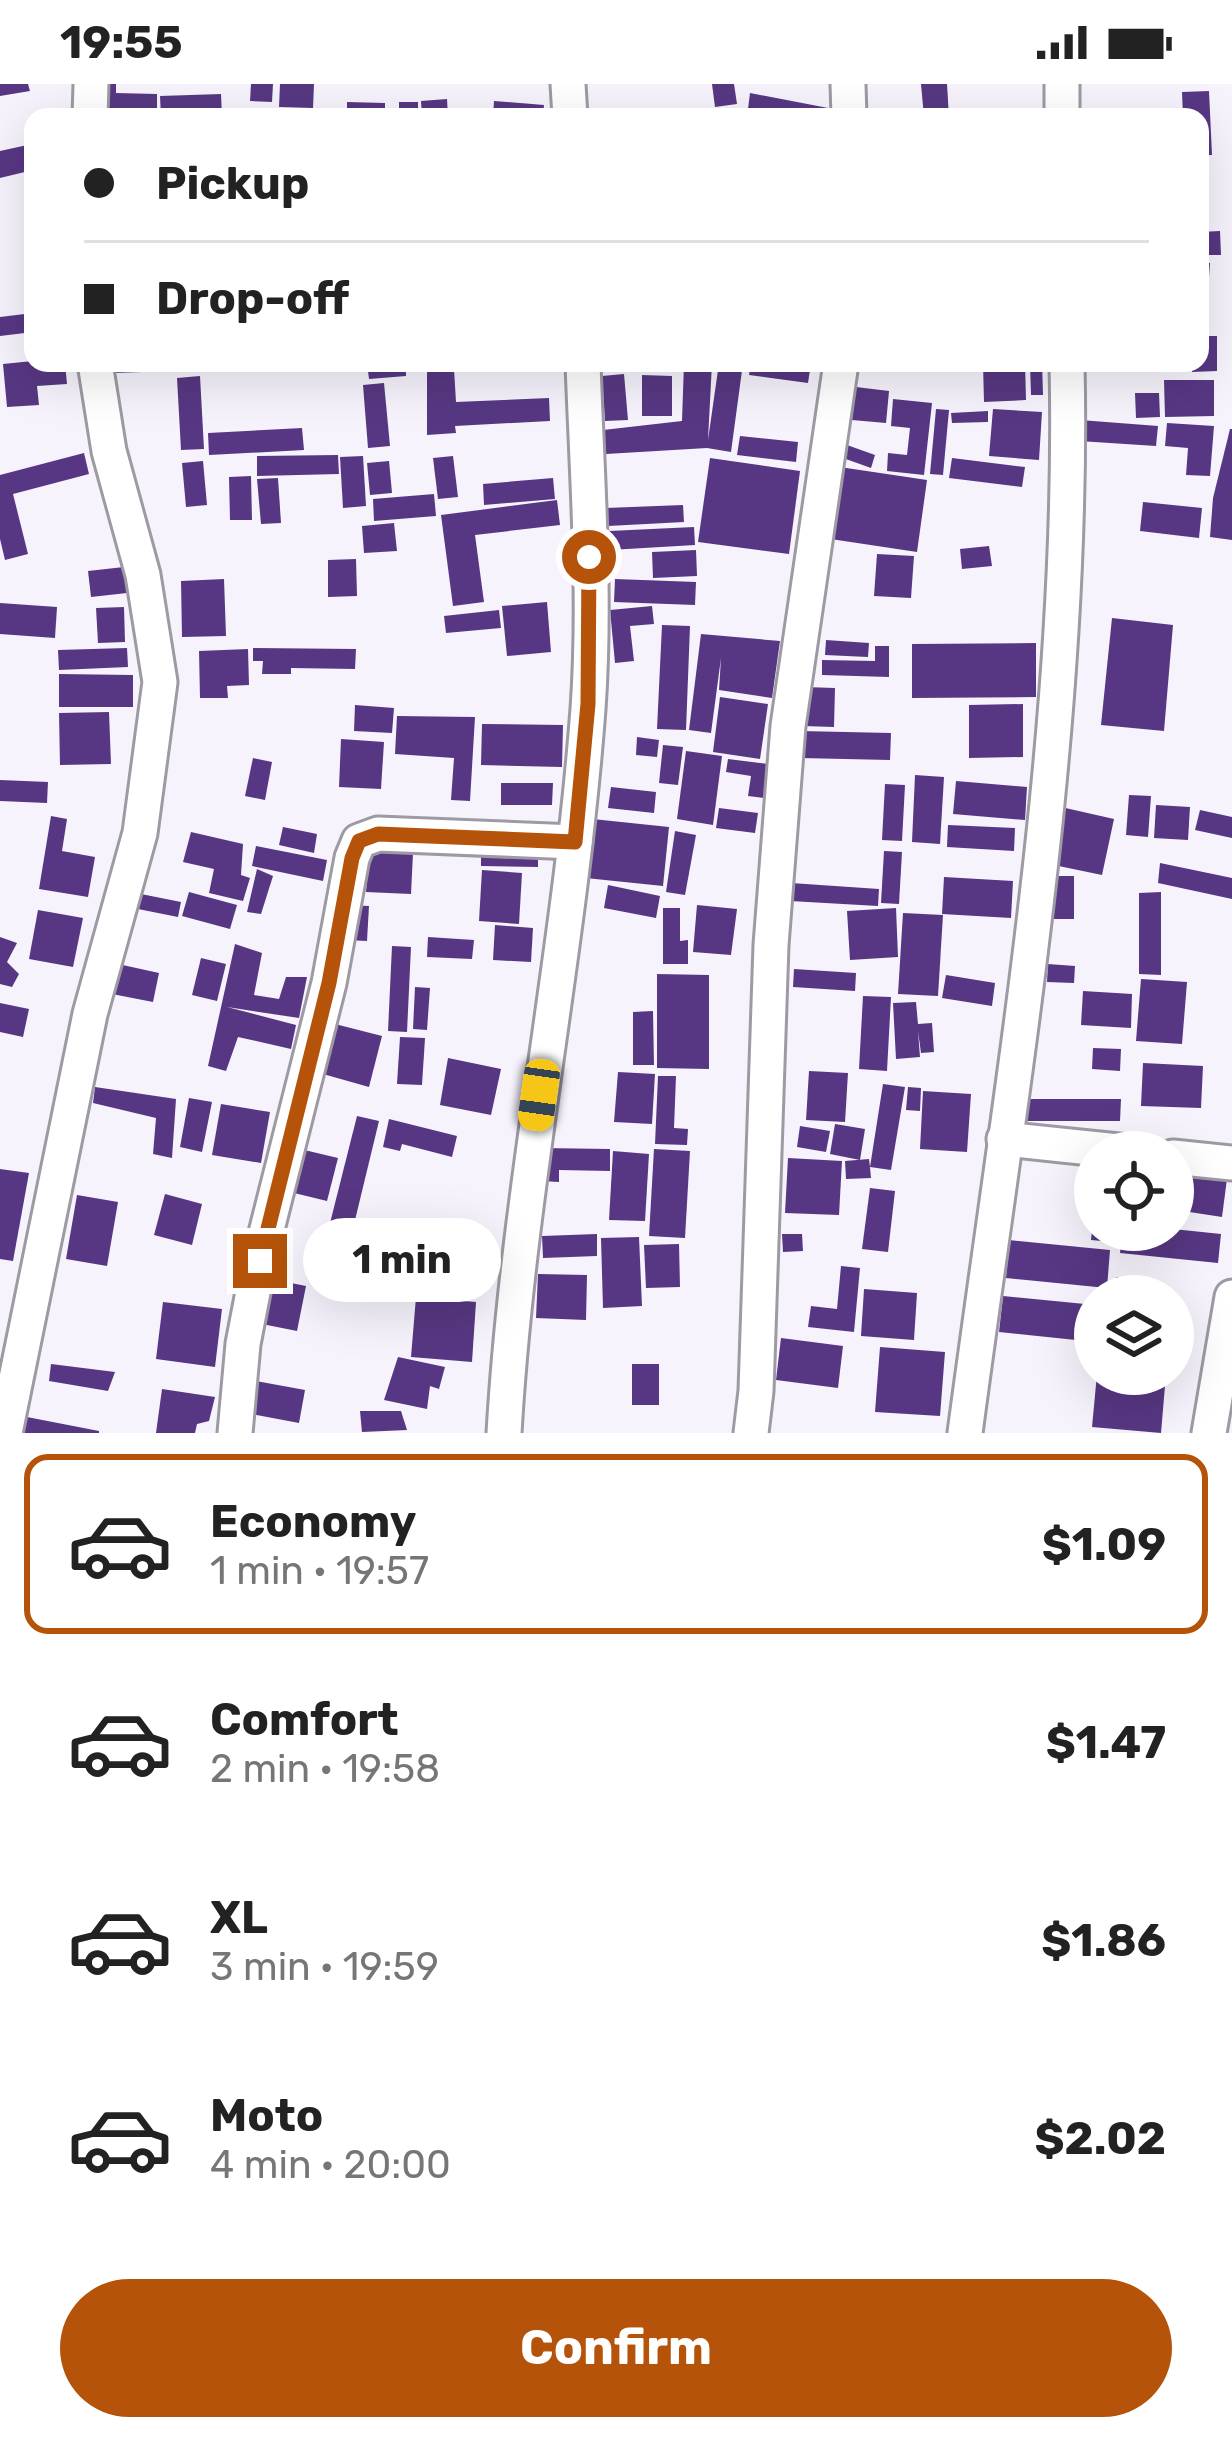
<!DOCTYPE html>
<html lang="en">
<head>
<meta charset="utf-8">
<style>
	body { margin:0; font-family:Rubik,sans-serif; background:#f6f6f6; color:#222; height:100vh; display:flex; flex-direction:column; font-size:45px; white-space:nowrap }
	* { box-sizing:border-box; margin:0 }
	p { font-size:39px; color:#767676 }
	.icon { flex:none; width:66px; height:66px; fill:none; stroke:currentColor; stroke-width:2; stroke-linecap:round; stroke-linejoin:round }
	.map { position:relative; height:1349px; overflow:hidden }
	.sheet { display:flex; flex-direction:column; background:#fff; flex:1 }
	.sheet>* { flex:none }
	.guide { position:absolute; left:24px; top:24px; width:1185px; height:264px; border-radius:24px; box-shadow:0 12px 48px #0002; display:grid; align-content:center; height:264px; padding:0 60px; background:#fff }
	.buttons { position:absolute; left:1074px; top:1047px; display:grid; gap:24px }
	.buttons a { display:grid; place-items:center; width:120px; height:120px; border-radius:50%; background:#fff; box-shadow:0 12px 48px #0002; font-size:60px }
	.end { position:absolute; width:54px; height:54px; margin:-27px; border:15px solid #b45309; background:#fff; box-shadow:0 0 0 6px #fff }
	.from { border-radius:50% }
	.bubble { position:absolute; height:84px; border-radius:42px; background:#fff; box-shadow:0 12px 48px #0002; font-size:39px; font-weight:700; line-height:84px; text-align:center }
	.car { position:absolute; width:36px; height:72px; margin:-36px -18px; border-radius:15px; box-shadow:0 0 9px 3px #0007; background:linear-gradient(#f5c518 24%,#345 0 40%,#f5c518 0 76%,#345 0 86%,#f5c518 0) }
	.guide b { display:flex; align-items:center; gap:42px; height:114px; font-size:45px }
	.guide b+b { border-top:3px solid #e0e0e0 }
	.guide i { width:30px; height:30px; background:#222 }
	ul { padding:21px 0 0; list-style:none }
	li { display:flex; align-items:center; gap:36px; height:180px; margin:0 24px 18px; padding:0 36px; border:6px solid transparent; border-radius:24px }
	li div { flex:1 }
	li b { display:block; font-size:45px }
	li em { font-style:normal; font-weight:700 }
	li.current { border-color:#b45309 }
	li>.icon { width:108px; height:108px; stroke-width:1.5 }
	.action { display:flex; gap:24px; margin-top:auto; padding:24px 60px }
	.action a { flex:1; height:138px; border-radius:72px; background:#b45309; color:#fff; font-size:48px; font-weight:700; line-height:138px; text-align:center }
	.status { display:flex; justify-content:space-between; align-items:center; height:84px; padding:0 60px; background:#fff; direction:ltr }
	.status svg { height:33px; fill:currentColor }
	.map>svg:first-child { display:block }
</style>
</head>
<body>
<div class="status"><b>19:55</b><svg viewBox="0 0 49 12"><path d="M0 12V9h3v3zM5 12V6h3v6zM10 12V3h3v9zM15 12V0h3v12zM26 1h20v11H26zM47 4h2v5h-2z"/></svg></div>
<div class="map">
<svg width="1232" height="1349" viewBox="0 0 1232 1349">
	<rect width="100%" height="100%" fill="#f6f3fc"/>
	<g fill="#573783">
		<path d="M0,0h28l2,7 -30,5z"/>
		<path d="M100,0h16v9l41,1v15l-41,-1 -1,9h-15z"/>
		<path d="M251,0h22l-1,18 -22,-1z"/>
		<path d="M280,0h34l-1,24 -34,-1z"/>
		<path d="M712,0h22l3,20 -22,3z"/>
		<path d="M921,0h26l2,33h-25z"/>
		<path d="M1209,7l3,64h-12v-38h-17l-1,-25z"/>
		<path d="M750,9l78,15 -2,9h-79z"/>
		<path d="M221,10l1,23h-61l-1,-21z"/>
		<path d="M447,15l1,18h-26l-1,-16z"/>
		<path d="M494,17l50,4 -1,12h-50z"/>
		<path d="M347,18l38,1v14h-38z"/>
		<rect x="399" y="18" width="19" height="15"/>
		<path d="M598,28l63,1v4h-63z"/>
		<path d="M32,60l1,26 -33,8v-27z"/>
		<path d="M1220,147l1,24h-21v-23z"/>
		<path d="M1200,178l10,1 -3,41 -7,-1z"/>
		<path d="M33,229v19l-33,4v-19z"/>
		<path d="M1200,252h17v35l-25,1v-9h8z"/>
		<path d="M33,277l32,2 2,21 -30,2 2,19 -32,2 -4,-43z"/>
		<path d="M109,279h66l1,8 -66,2z"/>
		<path d="M367,279h39v13l-37,3z"/>
		<path d="M427,279h68v4l-41,2 2,33 93,-4 1,23 -95,5 1,7 -29,2z"/>
		<path d="M684,279h28l-4,77 11,-77h24l-12,89 -24,-4 -101,6 -3,-24 79,-9z"/>
		<path d="M751,279h60l-3,20 -59,-8z"/>
		<path d="M983,279h42l1,37 -42,2z"/>
		<path d="M1030,279h12l1,32h-12z"/>
		<path d="M624,290l4,46 -23,1 -3,-45z"/>
		<path d="M642,291l30,1v40h-30z"/>
		<path d="M200,292l4,73 -23,1 -4,-72z"/>
		<path d="M1164,296h50v36l-49,1z"/>
		<path d="M384,299l6,63 -22,2 -5,-63z"/>
		<path d="M856,303l33,4 -3,32 -34,-3z"/>
		<path d="M1135,309h24l1,24 -24,1z"/>
		<path d="M893,315l39,4 -8,72 -37,-4 1,-18 19,2 3,-27 -19,-2z"/>
		<path d="M936,325l13,1 -6,65 -13,-1z"/>
		<path d="M993,325l49,3 -3,48 -50,-4z"/>
		<path d="M988,327v11l-36,1 -1,-10z"/>
		<path d="M1080,336l78,6 -2,20 -77,-5z"/>
		<path d="M1167,339l47,3 -4,50 -24,-1 2,-27 -23,-2z"/>
		<path d="M302,344l2,22 -95,5 -1,-22z"/>
		<path d="M1230,345h2v111l-22,-3 3,-39z"/>
		<path d="M740,352l58,6 -2,20 -59,-7z"/>
		<path d="M847,361l28,10 -4,13 -28,-10z"/>
		<path d="M84,369l5,21 -76,20 15,60 -23,6 -5,-21v-64z"/>
		<path d="M338,371l1,19 -82,2v-20z"/>
		<path d="M363,372l3,50 -23,2 -3,-51z"/>
		<path d="M453,372l5,41 -20,2 -5,-41z"/>
		<path d="M710,374l90,13 -11,83 -91,-12z"/>
		<path d="M952,374l73,9 -3,20 -73,-9z"/>
		<path d="M203,377l4,44 -21,2 -4,-44z"/>
		<path d="M389,377l3,32 -22,2 -3,-32z"/>
		<path d="M833,382l94,14 -10,72 -93,-14z"/>
		<path d="M251,392l1,44h-22l-1,-43z"/>
		<path d="M278,394l3,45 -20,1 -4,-45z"/>
		<path d="M553,394l2,21 -71,6 -1,-21z"/>
		<path d="M434,410l2,22 -62,5 -1,-22z"/>
		<path d="M557,416l3,25 -85,10 9,67 -31,4 -12,-91z"/>
		<path d="M1143,418l59,6 -3,30 -59,-7z"/>
		<path d="M683,421l1,17 -76,4 -2,-18z"/>
		<path d="M394,439l3,28 -33,2 -2,-27z"/>
		<path d="M694,443l1,18 -85,5 -1,-19z"/>
		<path d="M989,462l3,20 -30,3 -2,-20z"/>
		<path d="M696,466l1,26 -44,2 -1,-26z"/>
		<path d="M877,470l37,2 -3,42 -37,-2z"/>
		<path d="M356,475l1,37 -29,1v-37z"/>
		<path d="M124,483l3,26 -36,4 -3,-26z"/>
		<path d="M224,495l2,57 -44,1 -1,-56z"/>
		<path d="M615,495l81,3 -1,23 -81,-3z"/>
		<path d="M547,518l4,50 -44,4 -5,-50z"/>
		<path d="M0,519l57,4 -2,31 -55,-4z"/>
		<path d="M652,522l2,18 -24,2 4,35 -19,2 -5,-53z"/>
		<path d="M124,523l1,35 -27,1 -2,-35z"/>
		<path d="M499,526l2,18 -55,5 -2,-17z"/>
		<path d="M1112,534l61,7 -9,106 -63,-6z"/>
		<path d="M662,541l28,1 -4,104 -29,-1z"/>
		<path d="M701,550l79,7 -8,57 -53,-8 2,-32 -10,75 -22,-3z"/>
		<path d="M826,556l43,3 -1,14 -43,-2z"/>
		<path d="M1036,559v54l-124,1v-54z"/>
		<path d="M875,562h14v31l-67,-2v-15l53,1z"/>
		<path d="M127,564l1,19 -69,3 -1,-20z"/>
		<path d="M253,564l103,1 -1,20 -64,-1v6h-29l1,-13h-10z"/>
		<path d="M248,565l1,36 -22,1 1,12h-28l-1,-47z"/>
		<path d="M59,590l74,1v32h-74z"/>
		<path d="M805,603l30,1 -1,39 -31,-1z"/>
		<path d="M720,613l48,7 -8,55 -47,-7z"/>
		<path d="M1023,620v53l-54,1v-53z"/>
		<path d="M355,621l39,3 -2,25 -38,-2z"/>
		<path d="M109,628l2,52 -51,1 -1,-52z"/>
		<path d="M397,632l78,1 -5,84 -19,-1 3,-42 -59,-4z"/>
		<path d="M482,640l81,1 -1,42 -81,-2z"/>
		<path d="M800,647l91,2 -1,27 -90,-2z"/>
		<path d="M637,653l22,3 -2,17 -21,-2z"/>
		<path d="M341,655l43,3 -3,47 -42,-2z"/>
		<path d="M663,661l20,2 -5,38 -19,-2z"/>
		<path d="M686,667l36,5 -9,69 -36,-6z"/>
		<path d="M253,674l19,4 -7,38 -20,-4z"/>
		<path d="M728,675l41,5 -5,34 -16,-2 3,-20 -25,-4z"/>
		<path d="M915,691l29,2 -4,67 -28,-2z"/>
		<path d="M0,696l48,2 -1,21 -47,-2z"/>
		<path d="M956,697l71,6 -2,33 -72,-6z"/>
		<path d="M501,699h52l-1,22h-51z"/>
		<path d="M885,700l20,1 -3,56 -20,-1z"/>
		<path d="M611,703l45,5 -2,21 -46,-5z"/>
		<path d="M1129,711l22,1 -3,41 -22,-2z"/>
		<path d="M1156,721l34,2 -2,33 -34,-2z"/>
		<path d="M1061,723l53,12 -12,56 -53,-11z"/>
		<path d="M719,724l39,5 -3,20 -39,-5z"/>
		<path d="M1200,726l32,7v21l-37,-8z"/>
		<path d="M51,732l16,3 -5,32 33,6 -7,40 -49,-8z"/>
		<path d="M583,734l86,9 -6,59 -87,-9z"/>
		<path d="M948,741l67,3 -1,23 -67,-4z"/>
		<path d="M283,743l34,7 -3,19 -35,-8z"/>
		<path d="M675,747l21,4 -11,60 -19,-3z"/>
		<path d="M191,748l52,12 -2,31 9,3 -7,23 -34,-8 5,-24 -31,-7z"/>
		<path d="M256,762l71,14 -4,21 -71,-15z"/>
		<path d="M481,766l57,1v16l-57,-1z"/>
		<path d="M369,767l44,2 -2,41 -45,-2z"/>
		<path d="M884,767l18,1 -3,52 -18,-1z"/>
		<path d="M1160,779l72,15v21l-74,-16z"/>
		<path d="M257,785l16,7 -12,38 -14,-2z"/>
		<path d="M482,786l40,3 -3,51 -40,-3z"/>
		<rect x="1049" y="792" width="25" height="43"/>
		<path d="M944,793l69,4 -2,37 -69,-4z"/>
		<path d="M791,799l88,6 -1,17 -88,-5z"/>
		<path d="M608,801l52,11 -4,22 -52,-10z"/>
		<path d="M189,808l48,13 -7,24 -48,-13z"/>
		<path d="M1161,808v83l-22,-1v-81z"/>
		<path d="M141,810l40,8 -3,15 -40,-8z"/>
		<path d="M348,821l21,1 -2,35 -21,-1z"/>
		<path d="M697,821l40,4 -6,46 -38,-3z"/>
		<path d="M663,824h17v33l8,-1v24h-25z"/>
		<path d="M896,824l2,49 -48,3 -3,-49z"/>
		<path d="M38,826l45,8 -10,49 -44,-8z"/>
		<path d="M903,829l40,2 -5,81 -40,-2z"/>
		<path d="M495,841l38,3 -2,34 -38,-2z"/>
		<path d="M0,853l17,6 -10,19 12,12 -7,13 -12,-3z"/>
		<path d="M428,853l46,3 -2,19 -45,-2z"/>
		<path d="M235,860l27,9 -8,42 25,4 7,-22h21l-8,41 -72,-11 69,18 -5,24 -53,-12 -12,34 -18,-5z"/>
		<path d="M392,862l19,1 -4,85 -19,-1z"/>
		<path d="M201,874l25,6 -9,37 -25,-6z"/>
		<path d="M118,880l41,9 -6,29 -41,-8z"/>
		<path d="M1048,880l27,2 -1,17 -27,-1z"/>
		<path d="M794,885l62,4 -1,18 -62,-4z"/>
		<path d="M657,890l52,1v94l-52,-1z"/>
		<path d="M946,891l49,8 -3,23 -50,-8z"/>
		<path d="M1141,895l46,3 -5,62 -46,-3z"/>
		<path d="M415,903l15,1 -3,42 -14,-1z"/>
		<path d="M1083,907l49,3 -1,34 -50,-3z"/>
		<path d="M863,912l28,1 -4,74 -28,-2z"/>
		<path d="M916,918l2,22 14,-1 2,29 -13,1 -3,-22 2,26 -24,2 -3,-56z"/>
		<path d="M0,919l29,6 -6,28 -23,-5z"/>
		<path d="M653,927l1,54h-21v-53z"/>
		<path d="M335,940l47,12 -13,51 -46,-13z"/>
		<path d="M400,953l25,1 -3,47 -25,-1z"/>
		<path d="M1093,964l28,1 -1,22 -28,-2z"/>
		<path d="M448,974l53,11 -10,46 -51,-10z"/>
		<path d="M1143,979l60,3 -2,42 -60,-2z"/>
		<path d="M809,987l39,2 -3,49 -39,-2z"/>
		<path d="M618,988l37,2 -3,50 -38,-2z"/>
		<path d="M658,992h18l-2,52 14,1 -1,16 -32,-1z"/>
		<path d="M883,1000l22,3 -14,83 -21,-3 1,11 -25,1 -1,-18 24,-2 1,8z"/>
		<path d="M95,1003l81,12 -4,59 -19,-4 3,-36 -63,-15z"/>
		<path d="M908,1003l13,1 -1,23 -14,-1z"/>
		<path d="M923,1007l48,3 -4,58 -47,-3z"/>
		<path d="M189,1014l23,4 -10,50 -22,-5z"/>
		<path d="M1026,1015h95l-1,22h-94z"/>
		<path d="M221,1020l49,8 -9,51 -49,-8z"/>
		<path d="M357,1032l22,5 -31,128 -23,-6z"/>
		<path d="M389,1035l68,17 -5,21 -50,-13 -2,7 -17,-4z"/>
		<path d="M835,1040l30,5 -5,31 -30,-6z"/>
		<path d="M800,1042l30,5 -4,21 -29,-5z"/>
		<path d="M296,1064l42,10 -11,43 -41,-10z"/>
		<path d="M542,1064l68,1v22l-51,-1v12l-18,-1z"/>
		<path d="M654,1065l36,2 -5,87 -36,-2z"/>
		<path d="M613,1067l36,3 -4,67 -36,-1z"/>
		<path d="M788,1074l54,3 -3,54 -54,-2z"/>
		<path d="M1189,1082l39,5 -6,46 -39,-6z"/>
		<path d="M0,1085l29,4 -16,88 -13,-2z"/>
		<path d="M870,1104l25,3 -7,61 -26,-3z"/>
		<path d="M165,1110l37,10 -10,41 -38,-10z"/>
		<path d="M77,1111l41,7 -11,64 -41,-7z"/>
		<path d="M1173,1145l48,5 -3,29 -98,-10 3,-23z"/>
		<path d="M1092,1146h22l-2,12 -21,-2z"/>
		<path d="M597,1150v22l-54,2 -1,-22z"/>
		<path d="M782,1150h20l1,17 -20,1z"/>
		<path d="M639,1153l3,69 -39,2 -2,-70z"/>
		<path d="M1009,1156l101,10 -3,38 -101,-10z"/>
		<path d="M679,1160l1,43 -34,1 -2,-43z"/>
		<path d="M841,1182l19,2 -6,64 -46,-5 3,-21 26,3z"/>
		<path d="M538,1190l49,1 -1,45 -50,-2z"/>
		<path d="M1116,1193l29,3 -2,16h-28z"/>
		<path d="M266,1194l40,8 -9,45 -40,-8z"/>
		<path d="M864,1205l53,4 -3,47 -53,-4z"/>
		<path d="M1003,1212l92,9v37l-96,-10z"/>
		<path d="M416,1213l60,5 -4,60 -61,-5z"/>
		<path d="M163,1218l59,7 -7,58 -59,-8z"/>
		<path d="M781,1254l62,8 -5,42 -62,-8z"/>
		<path d="M880,1263l65,5 -5,64 -65,-4z"/>
		<path d="M398,1273l47,10 -6,22 -9,-3 -3,23 -43,-9z"/>
		<path d="M51,1280l64,8 -7,19 -59,-10z"/>
		<rect x="632" y="1280" width="27" height="41"/>
		<path d="M1097,1290h69l-5,59 -69,-6z"/>
		<path d="M256,1297l49,9 -6,33 -48,-9z"/>
		<path d="M162,1305l53,8 -6,24 -12,3 -2,9h-39z"/>
		<path d="M360,1327h41l6,19 -45,2z"/>
		<path d="M27,1333l72,14v2h-75z"/>
	</g>
	<g fill="none" stroke-linecap="round" stroke-linejoin="round">
		<g stroke="#9d9aa3" stroke-width="39">
			<g id="street">
				<path d="M568,0l2,33"/>
				<path d="M848,0l1,33"/>
				<path d="M1062,0v33"/>
				<path d="M90,33l1,-33"/>
				<path d="M1004,1055l124,13"/>
				<path d="M1173,1073l59,6"/>
				<path d="M5,1349l85,-419 50,-181 20,-151 -17,-107 -34,-124 -14,-88"/>
				<path d="M235,1349l8,-89 16,-83 70,-278 23,-125 7,-17 19,-7 197,8"/>
				<path d="M504,1349c14,-243 66,-481 84,-724 8,-114 -1,-231 -5,-346"/>
				<path d="M751,1349l5,-42 15,-446 17,-219 53,-363"/>
				<path d="M965,1349c47,-355 110,-711 102,-1070"/>
				<path d="M1209,1349l23,-136"/>
			</g>
		</g>
		<use href="#street" stroke="#fff" stroke-width="33"/>
	</g>
	<g fill="none" stroke-linecap="round" stroke-linejoin="round">
		<path stroke="#b45309" stroke-width="15" d="M260,1177l69,-278 23,-125 7,-17 19,-7 197,8 13,-138 1,-147"/>
	</g>
</svg>
<div class="buttons">
<a><svg class="icon" aria-label="locate" viewBox="0 0 24 24"><circle cx="12" cy="12" r="6"/><path d="M12 2v4M12 18v4M2 12h4M18 12h4"/></svg></a>
<a><svg class="icon" aria-label="layers" viewBox="0 0 24 24"><path d="M12 4l9 5-9 5-9-5zM3 14l9 5 9-5"/></svg></a>
</div>
<i class="end from" style="left:589px;top:473px"></i>
<i class="end" style="left:260px;top:1177px"></i>
<div class="bubble" style="left:303px;top:1134px;width:198px">1 min</div>
<i class="car" style="left:539px;top:1011px;rotate:188deg"></i>
<div class="guide">
<b><i class="from"></i>Pickup</b>
<b><i></i>Drop-off</b>
</div>
</div>
<section class="sheet">
<ul>
<li class="current"><svg class="icon" aria-label="car" viewBox="0 0 24 24"><path d="M5 17H2v-5l4-1 3-4h7l3 4 3 1v5h-3M9 17h6M6 11h13"/><circle cx="7" cy="17" r="2"/><circle cx="17" cy="17" r="2"/></svg><div><b>Economy</b><p>1 min · 19:57</p></div><em>$1.09</em></li>
<li><svg class="icon" aria-label="car" viewBox="0 0 24 24"><path d="M5 17H2v-5l4-1 3-4h7l3 4 3 1v5h-3M9 17h6M6 11h13"/><circle cx="7" cy="17" r="2"/><circle cx="17" cy="17" r="2"/></svg><div><b>Comfort</b><p>2 min · 19:58</p></div><em>$1.47</em></li>
<li><svg class="icon" aria-label="car" viewBox="0 0 24 24"><path d="M5 17H2v-5l4-1 3-4h7l3 4 3 1v5h-3M9 17h6M6 11h13"/><circle cx="7" cy="17" r="2"/><circle cx="17" cy="17" r="2"/></svg><div><b>XL</b><p>3 min · 19:59</p></div><em>$1.86</em></li>
<li><svg class="icon" aria-label="car" viewBox="0 0 24 24"><path d="M5 17H2v-5l4-1 3-4h7l3 4 3 1v5h-3M9 17h6M6 11h13"/><circle cx="7" cy="17" r="2"/><circle cx="17" cy="17" r="2"/></svg><div><b>Moto</b><p>4 min · 20:00</p></div><em>$2.02</em></li>
</ul>
<div class="action"><a>Confirm</a></div>
</section>
</body>
</html>
